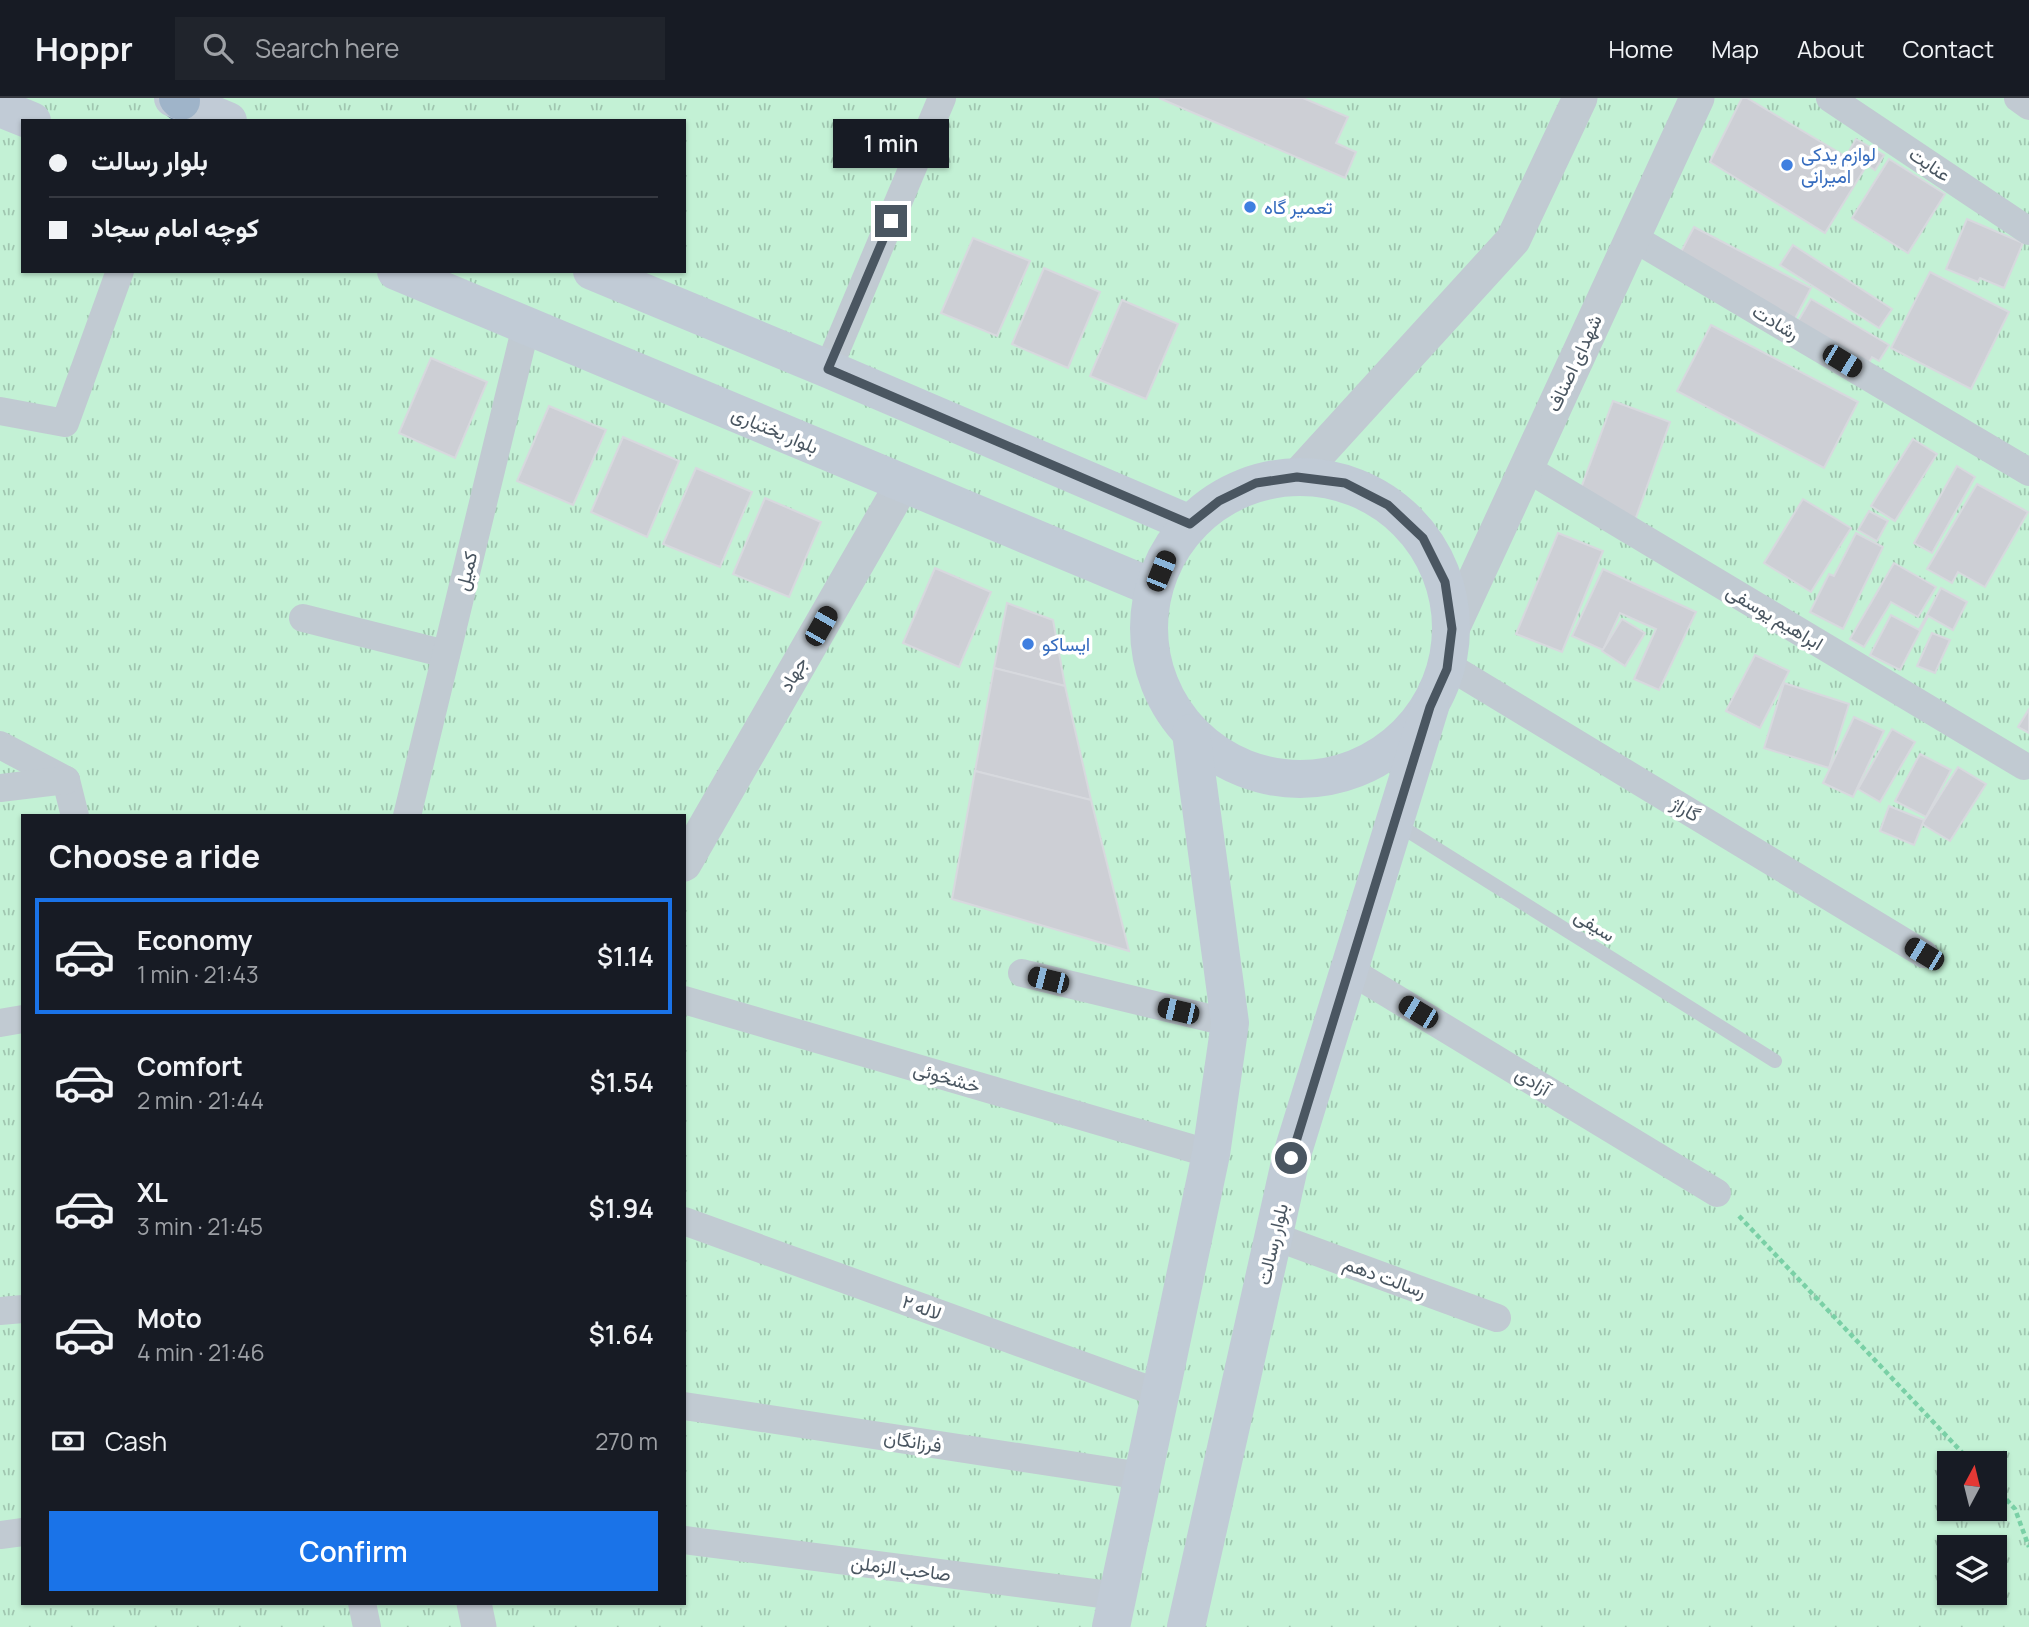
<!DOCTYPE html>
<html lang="en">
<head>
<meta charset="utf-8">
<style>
	body { margin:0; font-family:Manrope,Vazirmatn,sans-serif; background:#20242c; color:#f1f3f6; height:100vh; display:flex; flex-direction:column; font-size:26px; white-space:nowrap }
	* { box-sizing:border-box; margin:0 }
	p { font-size:23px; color:#9ea1a6 }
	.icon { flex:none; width:38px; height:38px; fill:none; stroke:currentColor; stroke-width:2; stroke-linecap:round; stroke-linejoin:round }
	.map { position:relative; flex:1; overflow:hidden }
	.drawer { position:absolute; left:21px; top:716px; width:665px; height:791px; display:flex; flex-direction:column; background:#171b24; border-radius:0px; box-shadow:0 2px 5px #0004 }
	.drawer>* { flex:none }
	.banner { position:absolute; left:21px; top:21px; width:665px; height:154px; border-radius:0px; box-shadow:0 2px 5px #0004; display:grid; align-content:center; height:154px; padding:0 28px; background:#171b24 }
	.needle { width:46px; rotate:7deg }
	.controls { position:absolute; left:1937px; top:1353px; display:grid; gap:14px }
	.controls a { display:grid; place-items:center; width:70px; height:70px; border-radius:0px; background:#171b24; box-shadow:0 2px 5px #0004; font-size:35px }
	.end { position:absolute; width:32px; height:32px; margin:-16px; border:9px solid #4a5661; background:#fff; box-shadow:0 0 0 4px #fff }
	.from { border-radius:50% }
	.bubble { position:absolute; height:49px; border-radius:0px; background:#171b24; box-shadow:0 2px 5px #0004; font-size:23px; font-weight:600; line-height:49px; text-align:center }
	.car { position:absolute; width:21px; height:42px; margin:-21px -10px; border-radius:9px; box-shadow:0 0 5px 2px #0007; background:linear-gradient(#222 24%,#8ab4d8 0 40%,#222 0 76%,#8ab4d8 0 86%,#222 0) }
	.banner b { display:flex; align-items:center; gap:24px; height:66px; font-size:26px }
	.banner b+b { border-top:2px solid #363941 }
	.banner i { width:18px; height:18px; background:#f1f3f6 }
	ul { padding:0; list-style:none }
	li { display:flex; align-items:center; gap:21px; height:116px; margin:0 14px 10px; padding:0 14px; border:4px solid transparent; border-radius:0px }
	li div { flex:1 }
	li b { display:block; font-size:26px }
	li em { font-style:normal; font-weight:600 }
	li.current { border-color:#1a73e8 }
	li>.icon { width:63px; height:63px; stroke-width:1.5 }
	h2 { padding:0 28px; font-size:32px; line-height:84px }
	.pay { display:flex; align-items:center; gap:18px; height:77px; padding:0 28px; font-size:26px }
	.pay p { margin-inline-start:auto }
	.cta { display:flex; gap:14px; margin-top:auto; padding:14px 28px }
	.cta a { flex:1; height:80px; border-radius:0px; background:#1a73e8; color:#fff; font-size:28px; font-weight:600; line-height:80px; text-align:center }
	header { display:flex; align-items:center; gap:42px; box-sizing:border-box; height:98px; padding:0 35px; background:#171b24; border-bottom:2px solid #363941 }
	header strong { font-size:33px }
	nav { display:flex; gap:38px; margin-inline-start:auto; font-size:24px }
	.search { width:490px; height:63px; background:#20242c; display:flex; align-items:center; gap:18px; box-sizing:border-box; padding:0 24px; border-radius:0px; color:#9ea1a6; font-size:26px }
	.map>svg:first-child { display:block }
</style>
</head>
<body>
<header>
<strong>Hoppr</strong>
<div class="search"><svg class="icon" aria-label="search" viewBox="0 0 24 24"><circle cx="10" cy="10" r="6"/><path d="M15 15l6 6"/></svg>Search here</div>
<nav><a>Home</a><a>Map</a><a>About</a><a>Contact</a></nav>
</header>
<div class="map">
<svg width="2029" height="1529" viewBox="0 0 2029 1529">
	<defs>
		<pattern id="park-tufts" width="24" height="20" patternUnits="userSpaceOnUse" patternTransform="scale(1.75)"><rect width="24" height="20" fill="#c3f1d5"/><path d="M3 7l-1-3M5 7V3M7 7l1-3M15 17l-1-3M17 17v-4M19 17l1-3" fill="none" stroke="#a0c6b0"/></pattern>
	</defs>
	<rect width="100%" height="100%" fill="#f5f3f3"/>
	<path fill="url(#park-tufts)" fill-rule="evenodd" d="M0,0h2029v1529h-2029zM23,23h661v150h-661zM23,718h661v787h-661zM1950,1365h45v45h-45zM1950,1449h45v45h-45z"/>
	<g fill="#cdcfd5" stroke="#d7d9de" stroke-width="2">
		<path d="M1159,0h144l45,19 -12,26 20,9 -11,26z"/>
		<path d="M1742,0h5l118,70 -40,65 -115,-71z"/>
		<path d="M1856,41l28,16 -9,15 -27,-17z"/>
		<path d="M1889,61l56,35 -37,59 -56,-35z"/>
		<path d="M1967,121l56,24 -19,45 -24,-10 -2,4 -32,-13z"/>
		<path d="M1694,129l117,61 -24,46 -117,-61z"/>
		<path d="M973,140l57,23 -33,75 -56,-23z"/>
		<path d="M1793,147l99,64 -13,19 -99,-63z"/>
		<path d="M1044,170l56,24 -32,76 -56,-24z"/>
		<path d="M1930,174l79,40 -38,77 -80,-41z"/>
		<path d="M1811,201l78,46 -10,16 -7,-4 -13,23 -71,-42z"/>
		<path d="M1122,202l56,24 -32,75 -56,-23z"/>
		<path d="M1711,227l147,77 -34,66 -147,-77z"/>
		<path d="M431,260l56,24 -32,76 -56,-25z"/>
		<path d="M1613,303l57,21 -36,101 -58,-21z"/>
		<path d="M549,308l57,24 -33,75 -56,-24z"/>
		<path d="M623,339l56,24 -32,76 -56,-25z"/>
		<path d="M1913,341l24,15 -42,67 -24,-15z"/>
		<path d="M1957,368l18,11 -43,76 -18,-10z"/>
		<path d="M696,370l56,24 -32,75 -57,-23z"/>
		<path d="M1977,386l51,28 -43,75 -27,-15 -6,11 -25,-14z"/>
		<path d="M765,400l56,24 -32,75 -56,-23z"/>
		<path d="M1803,401l48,29 -40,64 -47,-29z"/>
		<path d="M1869,413l19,10 -11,20 -19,-11z"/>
		<path d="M1558,435l45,18 -41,101 -46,-18z"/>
		<path d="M1856,435l27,14 -40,82 -33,-17 19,-38 5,2z"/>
		<path d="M1894,465l42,24 -18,30 -27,-15 -27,45 -14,-8z"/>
		<path d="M935,470l56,24 -32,75 -56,-24z"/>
		<path d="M1603,471l93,43 -37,78 -25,-11 22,-50 -36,-16 -17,37 -31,-14z"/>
		<path d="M1941,490l26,14 -14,28 -25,-14 -28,54 -30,-15 21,-40 28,15z"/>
		<path d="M1007,505l46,17 12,66 -71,-18z"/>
		<path d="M1622,521l23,14 -20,33 -23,-15z"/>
		<path d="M1932,535l18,7 -15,33 -18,-7z"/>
		<path d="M1755,557l34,16 -29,57 -34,-17z"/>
		<path d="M994,570l71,18 26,114 -116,-29z"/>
		<path d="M1784,585l65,21 -20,64 -65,-20z"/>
		<path d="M2029,611v24l-11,-6z"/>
		<path d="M1854,619l30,14 -31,66 -30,-14z"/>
		<path d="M1892,631l23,13 -35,60 -22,-13z"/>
		<path d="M1920,656l31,16 -25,47 -31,-16z"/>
		<path d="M1958,669l28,17 -36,57 -28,-17z"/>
		<path d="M975,673l116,29 38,151 -177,-52z"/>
		<path d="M1889,708l35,14 -10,25 -34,-14z"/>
	</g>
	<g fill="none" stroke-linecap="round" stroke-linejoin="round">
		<g stroke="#7690ad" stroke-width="41">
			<path id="trunk" d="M178,0l3,3"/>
		</g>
		<g stroke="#7ad0a6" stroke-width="4.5" stroke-dasharray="5 3.5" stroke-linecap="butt">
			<path d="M1739,1118l233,247"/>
			<path d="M1995,1389l20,22 14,38"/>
		</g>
		<path stroke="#c1cad2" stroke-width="14" d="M1397,726l378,237"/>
		<g stroke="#c1cad2" stroke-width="28">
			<path d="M1830,0l199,133"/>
			<path d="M2018,0l11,8"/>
			<path d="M1632,139l397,235"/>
			<path d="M828,271l114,-271"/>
			<path d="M0,313l65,12 55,-152"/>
			<path d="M1526,370l498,298"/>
			<path d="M303,520l143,36"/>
			<path d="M1447,567l477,289"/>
			<path d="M0,647l66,35"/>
			<path d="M66,682l9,36"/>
			<path d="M0,690l66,-8"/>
			<path d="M407,718l119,-490"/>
			<path d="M1349,872l368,223"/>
			<path d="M1022,875l208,50"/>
			<path d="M684,902l527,154"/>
			<path d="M0,925l23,-4"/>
			<path d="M684,1123l477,173"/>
			<path d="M1273,1138l224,82"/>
			<path d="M0,1213l23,-2"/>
			<path d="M684,1308l458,70"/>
			<path d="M0,1437l23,-3"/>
			<path d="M684,1442l433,56"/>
			<path d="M362,1505l5,24"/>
		</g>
		<g stroke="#c1cad2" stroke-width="35">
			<path d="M1297,379l216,-237 67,-142"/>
			<path d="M1452,531l245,-531"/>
			<path d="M684,766l219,-381"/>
			<path d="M474,1505l5,24"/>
		</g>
		<g stroke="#c1cbd6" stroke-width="38">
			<path d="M173,0l55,23"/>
			<path d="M0,10l32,13"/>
			<path d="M396,173l758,317"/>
			<path d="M592,173l236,98 362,155"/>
			<circle cx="1300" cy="530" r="151"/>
			<path d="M1111,1529l100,-473 19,-131 -39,-290"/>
			<path d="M1186,1529l105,-469 139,-451"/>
		</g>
		<use href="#trunk" stroke="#9fb4c9" stroke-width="38"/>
	</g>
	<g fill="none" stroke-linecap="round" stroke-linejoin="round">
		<path stroke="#4a5661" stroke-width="9" d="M891,123l-63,148 362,155 29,-23 37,-18 41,-6 48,6 43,22 35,33 22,44 7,47 -5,40 -17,38 -139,451"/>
	</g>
	<g fill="#3f7fe0" stroke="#fff" stroke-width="2.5">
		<circle cx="1787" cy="67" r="7"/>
		<circle cx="1250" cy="109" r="7"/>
		<circle cx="1028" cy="546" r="7"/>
	</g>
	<g text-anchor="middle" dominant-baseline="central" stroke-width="7" stroke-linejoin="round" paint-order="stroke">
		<g font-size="19" fill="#366cbe" stroke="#fff" text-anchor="start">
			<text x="1801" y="56">لوازم یدکی<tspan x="1801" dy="22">امیرانی</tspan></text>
			<text x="1264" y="109">تعمیر گاه</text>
			<text x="1042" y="546">ایساکو</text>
		</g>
		<g font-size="19" fill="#4a5661" stroke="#fff">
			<text transform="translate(1930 66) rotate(34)">عنایت</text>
			<text transform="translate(1776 224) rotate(31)">رشادت</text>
			<text transform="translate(1574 265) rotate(-65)">شهدای اصناف</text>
			<text transform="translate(775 332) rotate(23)">بلوار بختیاری</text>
			<text transform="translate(466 473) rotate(-76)">کمیل</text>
			<text transform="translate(1775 519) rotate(31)">ابراهیم یوسفی</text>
			<text transform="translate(793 576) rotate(-60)">جهاد</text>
			<text transform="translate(1686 711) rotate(31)">گاراژ</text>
			<text transform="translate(1595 827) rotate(32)">سیفی</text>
			<text transform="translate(947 979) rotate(16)">خشخوئی</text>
			<text transform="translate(1533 983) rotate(31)">آزادی</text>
			<text transform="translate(1272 1146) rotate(-77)">بلوار رسالت</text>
			<text transform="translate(1385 1179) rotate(20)">رسالت دهم</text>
			<text transform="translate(922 1209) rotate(20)">لاله ۲</text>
			<text transform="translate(913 1343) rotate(9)">فرزانگان</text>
			<text transform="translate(901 1470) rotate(7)">صاحب الزملن</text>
		</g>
	</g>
</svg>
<div class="controls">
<a><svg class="needle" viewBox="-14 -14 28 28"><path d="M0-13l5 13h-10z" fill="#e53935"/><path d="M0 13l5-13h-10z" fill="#9ea1a6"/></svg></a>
<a><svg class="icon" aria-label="layers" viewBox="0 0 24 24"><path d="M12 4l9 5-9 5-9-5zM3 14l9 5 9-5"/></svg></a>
</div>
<i class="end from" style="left:1291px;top:1060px"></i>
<i class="end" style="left:891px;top:123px"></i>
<div class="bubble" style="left:833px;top:21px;width:116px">1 min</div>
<i class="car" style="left:1842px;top:263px;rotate:121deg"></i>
<i class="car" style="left:1161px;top:473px;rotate:22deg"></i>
<i class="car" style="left:821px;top:528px;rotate:30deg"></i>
<i class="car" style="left:1924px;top:856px;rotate:301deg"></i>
<i class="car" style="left:1048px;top:882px;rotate:284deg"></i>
<i class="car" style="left:1178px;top:913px;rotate:283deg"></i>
<i class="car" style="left:1418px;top:914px;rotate:301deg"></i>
<div class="banner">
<b><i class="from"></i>بلوار رسالت</b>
<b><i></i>کوچه امام سجاد</b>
</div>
<section class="drawer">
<h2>Choose a ride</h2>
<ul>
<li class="current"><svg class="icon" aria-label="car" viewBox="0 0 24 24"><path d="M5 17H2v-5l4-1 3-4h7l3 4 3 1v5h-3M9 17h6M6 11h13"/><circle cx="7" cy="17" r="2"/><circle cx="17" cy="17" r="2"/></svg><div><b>Economy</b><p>1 min · 21:43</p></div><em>$1.14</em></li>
<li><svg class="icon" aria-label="car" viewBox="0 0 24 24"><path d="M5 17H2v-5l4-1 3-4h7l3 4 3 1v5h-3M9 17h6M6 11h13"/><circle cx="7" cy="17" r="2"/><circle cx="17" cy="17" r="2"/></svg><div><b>Comfort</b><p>2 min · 21:44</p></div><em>$1.54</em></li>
<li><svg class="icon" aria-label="car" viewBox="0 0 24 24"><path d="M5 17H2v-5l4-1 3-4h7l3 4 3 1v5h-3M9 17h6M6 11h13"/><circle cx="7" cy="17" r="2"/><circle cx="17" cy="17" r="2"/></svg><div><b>XL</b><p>3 min · 21:45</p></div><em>$1.94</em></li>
<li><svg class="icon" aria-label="car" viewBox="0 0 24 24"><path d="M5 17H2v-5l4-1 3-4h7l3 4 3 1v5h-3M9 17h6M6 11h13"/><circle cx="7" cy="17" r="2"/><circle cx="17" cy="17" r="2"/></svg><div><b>Moto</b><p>4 min · 21:46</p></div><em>$1.64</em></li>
</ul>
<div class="pay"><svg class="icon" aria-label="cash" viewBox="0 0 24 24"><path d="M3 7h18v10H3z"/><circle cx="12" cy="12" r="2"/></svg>Cash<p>270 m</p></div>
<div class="cta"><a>Confirm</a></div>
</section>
</div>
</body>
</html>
